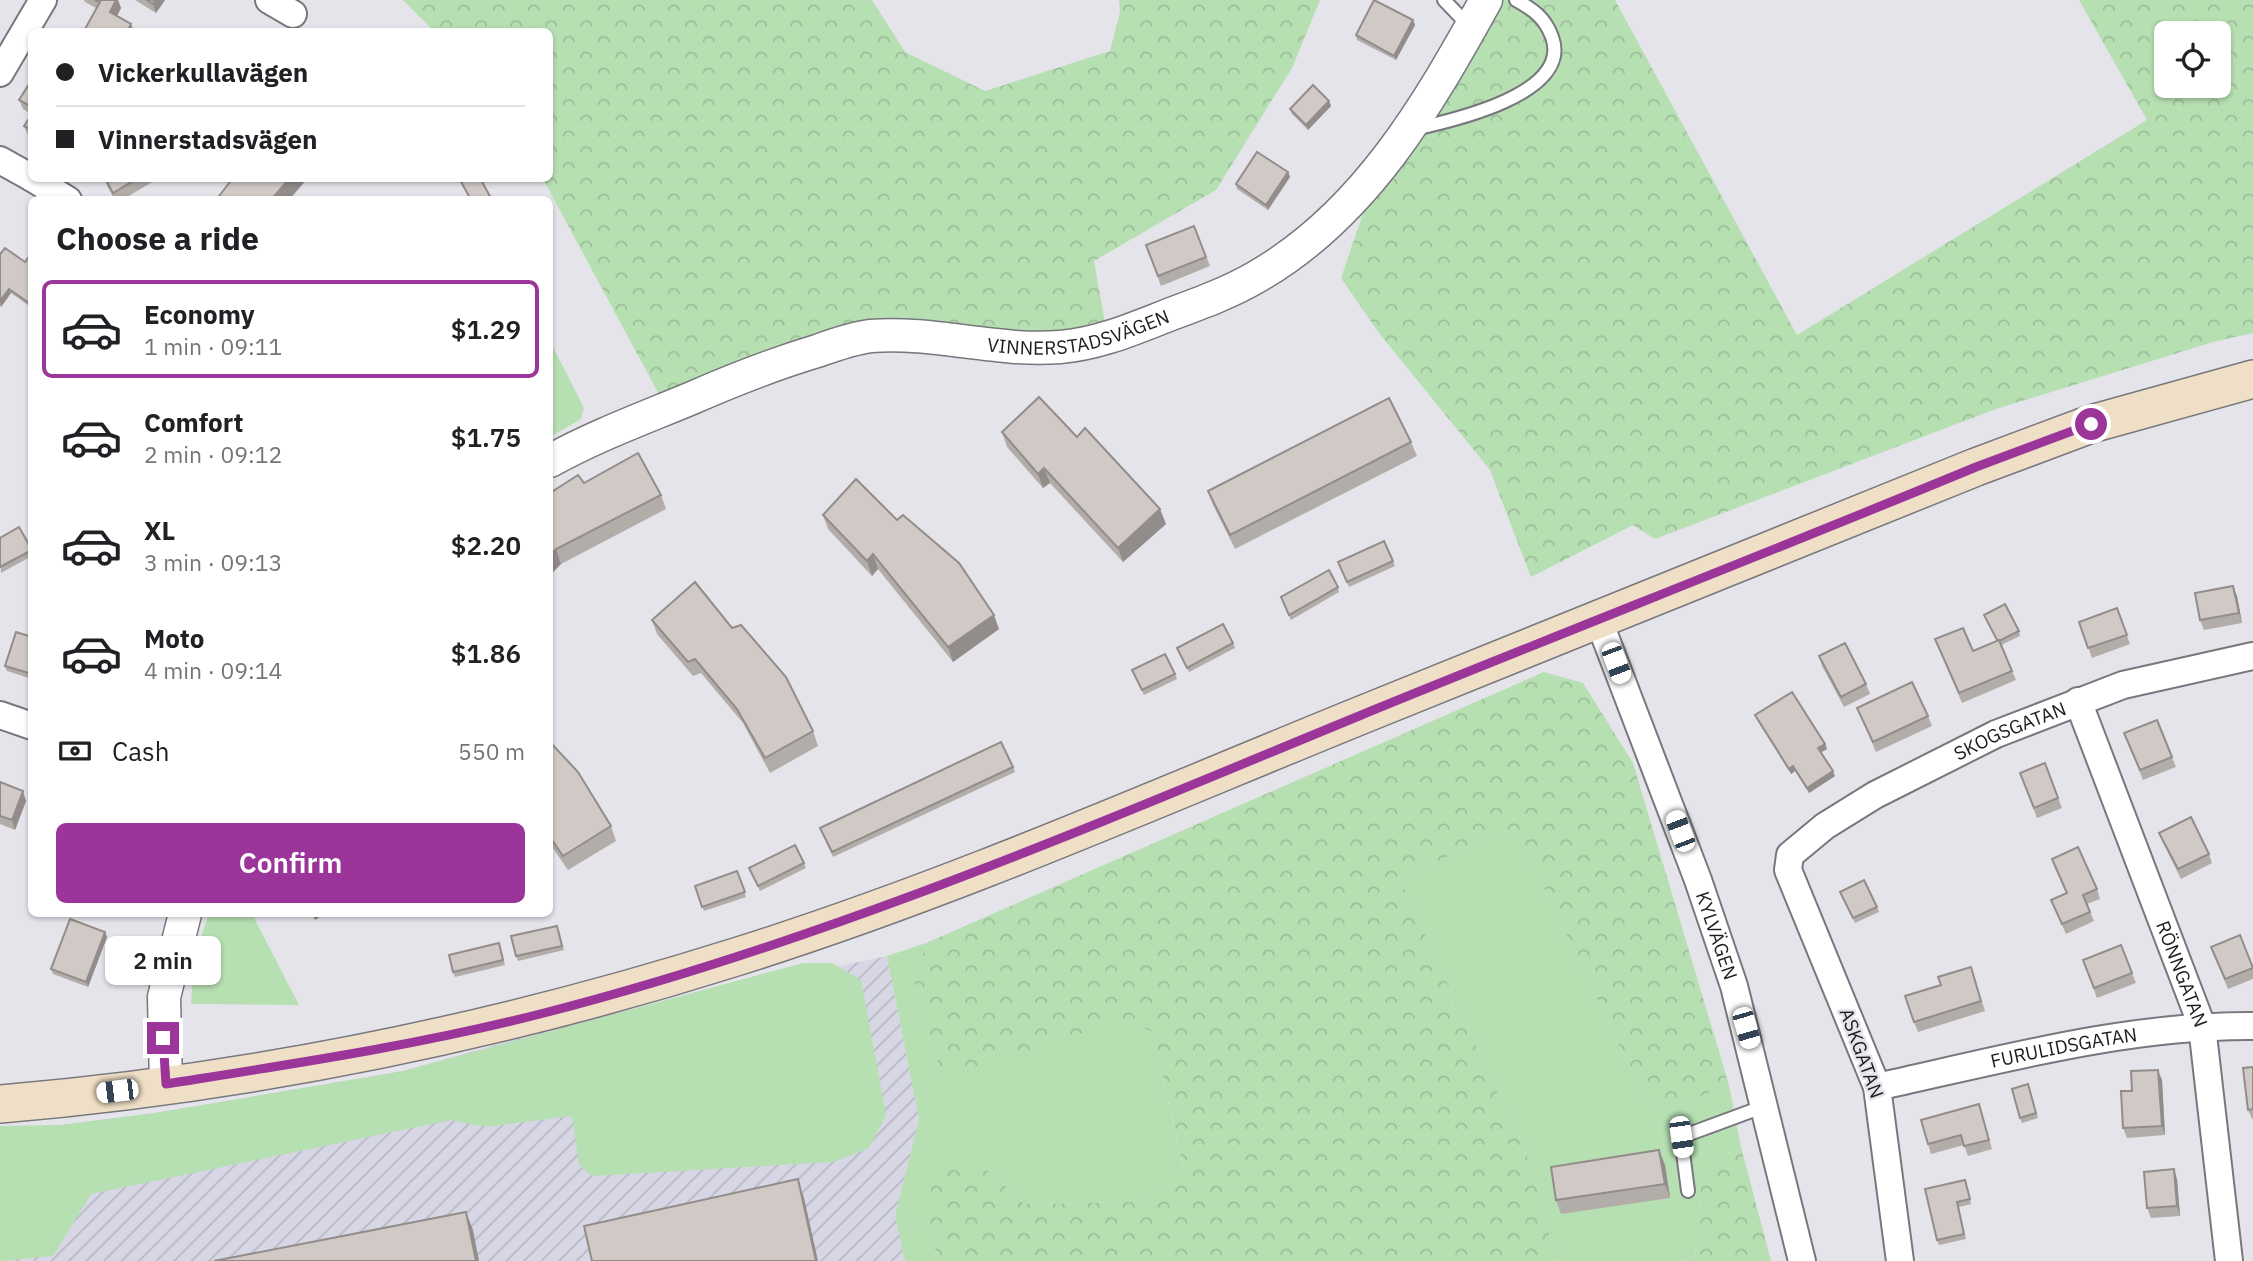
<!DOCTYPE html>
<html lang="en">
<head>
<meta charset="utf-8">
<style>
	body { margin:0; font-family:"IBM Plex Sans",sans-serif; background:#f2f2f2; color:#202124; height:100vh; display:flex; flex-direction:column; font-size:26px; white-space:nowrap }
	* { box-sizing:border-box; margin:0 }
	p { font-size:23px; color:#757577 }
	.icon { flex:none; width:38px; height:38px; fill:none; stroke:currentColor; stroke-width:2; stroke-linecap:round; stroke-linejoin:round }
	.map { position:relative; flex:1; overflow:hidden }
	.details { position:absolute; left:28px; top:196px; width:525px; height:721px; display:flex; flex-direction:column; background:#fff; border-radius:10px; box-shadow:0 2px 5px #0004 }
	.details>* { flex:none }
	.top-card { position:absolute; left:28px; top:28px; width:525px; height:154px; border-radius:10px; box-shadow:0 2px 5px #0004; display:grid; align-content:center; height:154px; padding:0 28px; background:#fff }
	.tools { position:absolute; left:2154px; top:21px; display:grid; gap:14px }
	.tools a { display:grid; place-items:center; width:77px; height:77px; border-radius:10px; background:#fff; box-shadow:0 2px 5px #0004; font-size:35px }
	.end { position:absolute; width:32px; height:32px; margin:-16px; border:9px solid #9b359a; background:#fff; box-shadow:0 0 0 4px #fff }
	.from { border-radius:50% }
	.bubble { position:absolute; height:49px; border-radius:10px; background:#fff; box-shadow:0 2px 5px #0004; font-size:23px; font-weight:600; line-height:49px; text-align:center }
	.car { position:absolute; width:21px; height:42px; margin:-21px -10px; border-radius:9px; box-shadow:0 0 5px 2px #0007; background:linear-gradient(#fff 24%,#345 0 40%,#fff 0 76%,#345 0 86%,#fff 0) }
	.top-card b { display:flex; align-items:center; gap:24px; height:66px; font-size:26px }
	.top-card b+b { border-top:2px solid #e0e0e0 }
	.top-card i { width:18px; height:18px; background:#202124 }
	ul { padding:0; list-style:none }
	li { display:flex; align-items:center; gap:21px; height:98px; margin:0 14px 10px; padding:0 14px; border:4px solid transparent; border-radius:10px }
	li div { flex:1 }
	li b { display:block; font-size:26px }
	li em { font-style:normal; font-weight:600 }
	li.on { border-color:#9b359a }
	li>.icon { width:63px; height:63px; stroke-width:1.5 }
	h2 { padding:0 28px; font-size:32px; line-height:84px }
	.pay { display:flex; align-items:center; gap:18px; height:77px; padding:0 28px; font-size:26px }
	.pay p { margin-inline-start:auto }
	.cta { display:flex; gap:14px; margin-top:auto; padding:14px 28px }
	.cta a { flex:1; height:80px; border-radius:10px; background:#9b359a; color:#fff; font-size:28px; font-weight:600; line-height:80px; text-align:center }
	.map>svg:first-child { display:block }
</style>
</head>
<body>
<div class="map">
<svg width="2253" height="1261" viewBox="0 0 2253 1261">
	<defs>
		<pattern id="industrial-furrows" width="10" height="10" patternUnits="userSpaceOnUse" patternTransform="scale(1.75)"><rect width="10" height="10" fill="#d7d6e5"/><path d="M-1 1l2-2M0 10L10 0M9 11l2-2" fill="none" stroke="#b8b7c4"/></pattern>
		<pattern id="forest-crowns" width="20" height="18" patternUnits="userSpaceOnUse" patternTransform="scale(1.75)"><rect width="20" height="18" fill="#b6dfb2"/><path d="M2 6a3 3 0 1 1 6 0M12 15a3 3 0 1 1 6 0" fill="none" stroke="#9cbf99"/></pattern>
	</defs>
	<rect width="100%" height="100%" fill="#e5e4eb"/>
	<path fill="url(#industrial-furrows)" d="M887,956l32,163 -24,97 10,45h-905v-134l60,-2 95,-12 248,-42 181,-51z"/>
	<g fill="#b6dfb2">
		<path d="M550,341l34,67 -3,11 -31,18z"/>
		<path d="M1515,827l130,273 20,10 64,-25 12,62 -24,12 -16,28 -6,70 -13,4h-125l-30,-105 -128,-278z"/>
		<path d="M209,914h43l47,91 -108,-1 3,-48z"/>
		<path d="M926,943l-12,41 29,94 179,-59 31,13 31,142 -45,28 -115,2 -35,-33 -64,48 14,42h-34l-10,-45 24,-97 -32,-163z"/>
		<path d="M803,963h29l29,17 25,135 -17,33 -36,14 -241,14 -13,-11 -7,-49 -87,11 -34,-7 -360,74 -38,62 -53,5v-135l60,-1 95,-12 248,-42z"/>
	</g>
	<g fill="url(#forest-crowns)" fill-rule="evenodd">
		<path d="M403,0h469l33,52 80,39 125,-40 10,-39 -1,-12h201l-28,68 -76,122 -122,71 14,79 -91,18 -140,-6 -118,25 -90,36 -126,-234 7,-1v-146l-116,-1z"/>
		<path d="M1486,0h129l182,335 350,-215 -68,-120h174v333l-40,9 -217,67 -341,130 -22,-14 -102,52 -41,-107 -111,-137 -38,-55 37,-109zM2166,33h53v53h-53z"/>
		<path d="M1544,672l39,11 50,80 96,322 -64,25 -20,-10 -130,-273 -116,51 128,278 30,105h-618l-14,-42 12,-58 52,10 35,33 115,-2 45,-29 -31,-141 -31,-12 -179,59 -29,-95 12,-41z"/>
		<path d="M1741,1147l30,114h-89l13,-4 6,-70 16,-28z"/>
	</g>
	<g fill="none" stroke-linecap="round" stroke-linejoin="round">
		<g stroke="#77777d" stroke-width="16">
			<g id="service">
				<path d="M1444,0l26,27"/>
				<path d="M1414,129c37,-8 159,-35 138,-92 -7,-19 -18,-27 -36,-37"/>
				<path d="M1688,1191l-7,-54 84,-31"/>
			</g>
		</g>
		<g stroke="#77777d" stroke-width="30">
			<g id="minor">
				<path d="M269,0l24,14"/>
				<path d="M0,73l43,-73"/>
				<path d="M0,160l32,18"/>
				<path d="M32,178l36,22"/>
				<path id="s1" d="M1599,621l99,259 36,106 68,275"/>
				<path id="s2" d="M2078,701l124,325 27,235"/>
				<path d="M0,715l32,11"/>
				<path id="s3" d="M1877,1087c123,-27 250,-62 376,-61"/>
				<path id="s4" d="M1900,1261l-23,-174 -89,-217 2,-15 35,-29 50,-31 121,-61 127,-49 130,-29"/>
			</g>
		</g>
		<g stroke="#77777d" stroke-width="35">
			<g id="tertiary">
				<path id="s5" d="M550,461c45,-25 94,-43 142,-63 41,-18 82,-34 125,-47 17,-6 36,-13 54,-15 63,-5 125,16 189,11 39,-3 75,-19 111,-33 30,-11 60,-22 87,-38 107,-62 170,-171 228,-276"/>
				<path d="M166,1085l-2,-88 21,-83"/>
			</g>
		</g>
		<g stroke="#77777d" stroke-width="40">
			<path id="secondary" d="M0,1104c250,-21 499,-72 739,-148 213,-67 418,-158 625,-242 204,-82 408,-164 612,-247l115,-43 162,-45"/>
		</g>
		<use href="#service" stroke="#fff" stroke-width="12"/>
		<use href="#minor" stroke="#fff" stroke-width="26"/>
		<use href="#tertiary" stroke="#fff" stroke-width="32"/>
		<use href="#secondary" stroke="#efdfc6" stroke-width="37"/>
	</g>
	<g fill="#b3ada9">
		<path d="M84,0h34l3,8 -4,8 14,8 3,8h-48l-1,-3 11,-21 -11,-6z"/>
		<path d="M135,0h30l-9,13z"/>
		<path d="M1413,20l2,5 -19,35 -39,-20 -1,-5z"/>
		<path d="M32,81v57l-4,-3 -4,-9 7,-12 -8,-5 -4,-9z"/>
		<path d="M1329,101l2,5 -23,24 -16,-16 -2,-5z"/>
		<path d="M1288,172l2,5 -22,33 -31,-21 -1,-5z"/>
		<path d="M105,178h54l-37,22h-7l-8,-14z"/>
		<path d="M1194,226l16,40 -49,20 -15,-41z"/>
		<path d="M0,254l25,8 7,-8v54l-21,-15 -10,14 -1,-1z"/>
		<path d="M1002,432l75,5 89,87 -43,38 -73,-79 -7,5 -36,-41z"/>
		<path d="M1411,442l6,14 -182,93 -22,-44 -5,-14z"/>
		<path d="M584,483l77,12 5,14 -105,55 -11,11v-82z"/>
		<path d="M823,515l176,114 -46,33 -75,-93 -6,7 -44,-47z"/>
		<path d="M0,538l32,12v6l-31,17z"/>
		<path d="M1384,541l11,25 -46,21 -9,-20z"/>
		<path d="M1338,587l1,5 -48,28 -9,-19z"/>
		<path d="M2237,596l5,27 -38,7 -4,-10z"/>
		<path d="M2117,608l13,36 -38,14 -13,-36z"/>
		<path d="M1984,615l35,16 1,5 -19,9 15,35 -54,23 -27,-64 38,12 24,-10z"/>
		<path d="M652,620l161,111 5,15 -48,27 -27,-50 -42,-50 -8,3 -36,-42z"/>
		<path d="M32,637v42l-25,-8 -2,-5z"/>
		<path d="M1233,643l2,5 -46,24 -12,-24z"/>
		<path d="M1819,656l47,28 4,10 -26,13 -22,-41z"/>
		<path d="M1132,670l43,4 2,5 -33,16z"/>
		<path d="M1857,708l71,8 4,10 -56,26z"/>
		<path d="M1755,715l70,29 2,5 -6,3 14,24 -26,17 -14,-22 -4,3 -34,-54z"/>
		<path d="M2157,720l19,47 -33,13 -19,-47z"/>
		<path d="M550,742l61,84 5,15 -48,29 -18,-26z"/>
		<path d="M2045,763l17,45 -25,10 -17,-45z"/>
		<path d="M1013,767l2,5 -182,85 -11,-24z"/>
		<path d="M0,782l26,19 -11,29 -15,-6z"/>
		<path d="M2159,833l50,21 3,9 -31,16 -18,-36z"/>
		<path d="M2052,859l45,30 3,10 -13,5 7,17 -28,13 -15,-34 15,-7z"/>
		<path d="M804,863l2,5 -46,23 -11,-23z"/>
		<path d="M737,871l9,26 -42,14 -9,-25z"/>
		<path d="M1842,897l35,10 2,5 -24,11z"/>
		<path d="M559,931l5,19 -46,11 -2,-5z"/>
		<path d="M107,937l-19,50 -35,-13 -2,-5z"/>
		<path d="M499,943l6,22 -50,12 -2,-5z"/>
		<path d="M2211,947l42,19v13l-25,10z"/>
		<path d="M2083,960l49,13 4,10 -39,15z"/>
		<path d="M1971,967l14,44 -67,21 -4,-10 27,-37z"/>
		<path d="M2253,1067v52h-1l-4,-9z"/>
		<path d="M2162,1080l3,55 -38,3 -4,-10 9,-37z"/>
		<path d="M2030,1089l8,29 -16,5 -2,-5z"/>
		<path d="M1982,1114l10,35 -24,7 -4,-11 -33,9 -3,-10z"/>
		<path d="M1659,1150l6,15 5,33 -109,16 -5,-14z"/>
		<path d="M2177,1179l3,37 -29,2 -4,-10z"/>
		<path d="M1967,1185l4,19 -12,3 7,32 -27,6 -2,-5z"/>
	</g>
	<g fill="#928d8a">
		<path d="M116,0h2l3,8 -7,14 -4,-10z"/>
		<path d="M155,0h10l-9,13 -3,-9z"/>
		<path d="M1413,20l2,5 -19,35 -2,-4z"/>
		<path d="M131,24l3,8h-7z"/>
		<path d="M1329,101l2,5 -23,24 -2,-5z"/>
		<path d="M1288,172l2,5 -22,33 -2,-5z"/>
		<path d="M290,178h18l-19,22h-18z"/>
		<path d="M9,289l2,4 -10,14 -1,-6z"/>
		<path d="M1044,468l6,15 -7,5 -5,-14z"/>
		<path d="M1160,509l6,15 -43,38 -5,-14z"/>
		<path d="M556,549l5,15 -11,11v-20z"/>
		<path d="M873,554l5,15 -6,7 -5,-15z"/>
		<path d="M2233,586l4,10 5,27 -3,-10z"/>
		<path d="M994,615l5,14 -46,33 -5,-15z"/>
		<path d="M1825,744l2,5 -7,4 -2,-5z"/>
		<path d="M1793,766l2,5 -4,3 -2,-5z"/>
		<path d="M1833,771l2,5 -26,17 -2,-5z"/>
		<path d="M23,791l3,10 -11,29 -3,-10z"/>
		<path d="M313,914h11l-9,6z"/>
		<path d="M105,932l2,5 -19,50 -2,-5z"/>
		<path d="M2158,1070l4,10 3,55 -3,-9z"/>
		<path d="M1659,1150l6,15 5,33 -5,-14z"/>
		<path d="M2174,1169l3,10 3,37 -3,-10z"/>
		<path d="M798,1179l6,19 14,63h-2z"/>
		<path d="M466,1212l7,18 6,31h-3z"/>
	</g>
	<g fill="#d0c9c5" stroke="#928d8a" stroke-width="2">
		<path d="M95,0h21l-6,12 21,12 -4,8h-38l-4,-3 15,-27z"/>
		<path d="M147,0h8l-2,4z"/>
		<path d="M1374,0l39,20 -19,36 -38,-21z"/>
		<path d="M31,81h1v26l-13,-7z"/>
		<path d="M1313,85l16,16 -23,24 -16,-16z"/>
		<path d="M32,114v16l-8,-4z"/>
		<path d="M1257,152l31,20 -22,33 -30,-21z"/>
		<path d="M105,178h33l-25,15z"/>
		<path d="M233,178h57l-19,22h-55z"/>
		<path d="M459,178h21l12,22h-21z"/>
		<path d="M1194,226l12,31 -48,19 -12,-31z"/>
		<path d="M5,248l20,14 6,-8h1v51l-23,-16 -9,12v-47z"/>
		<path d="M1039,397l38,40 8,-9 75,81 -42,39 -74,-80 -6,6 -36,-42z"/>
		<path d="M1389,398l22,44 -181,93 -22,-44z"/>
		<path d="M638,453l23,42 -105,54 -6,6v-62l28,-18 6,8z"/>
		<path d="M856,479l41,41 6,-5 56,48 35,52 -46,32 -75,-93 -6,7 -44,-46z"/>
		<path d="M19,527l13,23 -32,17v-29z"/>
		<path d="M1384,541l9,20 -46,21 -9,-20z"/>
		<path d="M1329,570l9,17 -49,28 -8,-18z"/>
		<path d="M695,582l37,46 9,-3 45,52 27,54 -48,27 -28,-49 -42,-50 -7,3 -36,-42z"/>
		<path d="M2233,586l6,27 -39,7 -5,-27z"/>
		<path d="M2005,604l14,27 -20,10v-1h-2l-13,-25z"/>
		<path d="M2117,608l10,27 -39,13 -9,-26z"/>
		<path d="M1223,624l10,19 -46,25 -10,-20z"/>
		<path d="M1963,628l10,23 26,-11 13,31 -53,22 -24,-54z"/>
		<path d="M16,632l16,5v37l-27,-8z"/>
		<path d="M1845,643l21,41 -25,13 -22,-41z"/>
		<path d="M1165,654l10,20 -33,16 -10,-20z"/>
		<path d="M1912,682l16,34 -55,26 -16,-34z"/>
		<path d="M1792,692l33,52 -7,4 15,23 -26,17 -14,-22 -4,3 -34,-54z"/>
		<path d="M2157,720l15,37 -32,13 -16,-37z"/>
		<path d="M550,742l28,30 33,54 -48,30 -13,-19z"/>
		<path d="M1001,742l12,25 -181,85 -12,-24z"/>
		<path d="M2045,763l13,35 -24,10 -14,-35z"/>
		<path d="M0,782l23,9 -11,29 -12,-4z"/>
		<path d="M2191,817l18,37 -31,15 -19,-36z"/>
		<path d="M795,845l9,18 -46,23 -9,-18z"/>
		<path d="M2078,847l19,42 -14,6 7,17 -28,12 -11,-24 16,-7 -15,-34z"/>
		<path d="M737,871l8,21 -43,15 -7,-21z"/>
		<path d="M1864,880l13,27 -24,11 -13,-26z"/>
		<path d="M70,919l35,13 -19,50 -35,-13z"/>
		<path d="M557,926l5,20 -46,10 -5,-20z"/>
		<path d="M2240,935l13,33 -28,11 -14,-32z"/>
		<path d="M499,943l4,17 -50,12 -4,-17z"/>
		<path d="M2121,945l11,28 -38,15 -11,-28z"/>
		<path d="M1971,967l10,34 -67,21 -9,-26 36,-11 -3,-8z"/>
		<path d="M2253,1067v42l-5,1 -5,-42z"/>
		<path d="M2158,1070l4,56 -39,2 -2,-37h11l-1,-20z"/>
		<path d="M2028,1084l8,29 -16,5 -8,-29z"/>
		<path d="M1979,1104l10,36 -25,6 -3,-11 -33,9 -7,-24z"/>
		<path d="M1659,1150l6,34 -109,16 -5,-33z"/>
		<path d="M2174,1169l3,37 -30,2 -3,-36z"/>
		<path d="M798,1179l18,82h-224l-8,-35z"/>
		<path d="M1965,1180l5,19 -13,3 7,32 -27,6 -12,-51z"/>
		<path d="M466,1212l10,49h-262z"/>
	</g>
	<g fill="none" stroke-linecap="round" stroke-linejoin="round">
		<path stroke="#9b359a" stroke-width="9" d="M163,1038l3,46c126,-20 254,-39 378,-71 281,-72 548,-187 815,-297 205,-84 412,-164 617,-249l115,-43"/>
	</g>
	<g text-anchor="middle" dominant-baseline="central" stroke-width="5" stroke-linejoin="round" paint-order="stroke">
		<g font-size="19" fill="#1d1c1f" stroke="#e5e4eb">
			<text stroke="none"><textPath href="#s5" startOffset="555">VINNERSTADSVÄGEN</textPath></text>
			<text stroke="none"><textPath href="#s4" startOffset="679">SKOGSGATAN</textPath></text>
			<text stroke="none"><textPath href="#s1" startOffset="336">KYLVÄGEN</textPath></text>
			<text stroke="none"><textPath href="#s2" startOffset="292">RÖNNGATAN</textPath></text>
			<text stroke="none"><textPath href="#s3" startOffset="191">FURULIDSGATAN</textPath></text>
			<text transform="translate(1862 1053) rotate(70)">ASKGATAN</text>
		</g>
	</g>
</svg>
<div class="tools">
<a><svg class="icon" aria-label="locate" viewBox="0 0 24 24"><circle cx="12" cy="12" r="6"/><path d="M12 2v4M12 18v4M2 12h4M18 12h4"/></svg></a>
</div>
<i class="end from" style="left:2091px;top:424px"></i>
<i class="end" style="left:163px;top:1038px"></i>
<div class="bubble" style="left:105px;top:936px;width:116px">2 min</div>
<i class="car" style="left:1616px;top:663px;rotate:159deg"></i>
<i class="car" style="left:1680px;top:831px;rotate:339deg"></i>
<i class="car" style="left:1746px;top:1028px;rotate:164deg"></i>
<i class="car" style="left:117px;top:1091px;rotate:263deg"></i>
<i class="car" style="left:1681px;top:1137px;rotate:172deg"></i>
<div class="top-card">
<b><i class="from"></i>Vickerkullavägen</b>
<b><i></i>Vinnerstadsvägen</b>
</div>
<section class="details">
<h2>Choose a ride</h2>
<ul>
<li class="on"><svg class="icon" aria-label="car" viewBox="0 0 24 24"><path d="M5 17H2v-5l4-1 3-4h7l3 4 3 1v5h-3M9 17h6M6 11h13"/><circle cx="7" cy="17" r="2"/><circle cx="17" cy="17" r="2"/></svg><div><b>Economy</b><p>1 min · 09:11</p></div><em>$1.29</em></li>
<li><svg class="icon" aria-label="car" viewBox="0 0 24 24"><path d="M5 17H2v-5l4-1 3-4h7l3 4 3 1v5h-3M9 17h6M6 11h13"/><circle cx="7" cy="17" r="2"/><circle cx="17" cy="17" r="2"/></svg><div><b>Comfort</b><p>2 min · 09:12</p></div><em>$1.75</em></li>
<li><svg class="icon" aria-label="car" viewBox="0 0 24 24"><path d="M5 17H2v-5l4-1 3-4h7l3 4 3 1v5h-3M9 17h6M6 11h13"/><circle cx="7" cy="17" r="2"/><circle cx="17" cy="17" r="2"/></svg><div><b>XL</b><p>3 min · 09:13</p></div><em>$2.20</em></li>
<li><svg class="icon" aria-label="car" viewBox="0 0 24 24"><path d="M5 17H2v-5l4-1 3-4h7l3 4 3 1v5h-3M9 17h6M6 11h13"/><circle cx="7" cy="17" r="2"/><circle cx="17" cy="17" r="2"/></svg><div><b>Moto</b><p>4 min · 09:14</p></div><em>$1.86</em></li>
</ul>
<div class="pay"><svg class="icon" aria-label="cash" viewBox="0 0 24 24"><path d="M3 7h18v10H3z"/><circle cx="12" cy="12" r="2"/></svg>Cash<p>550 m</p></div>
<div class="cta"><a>Confirm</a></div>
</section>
</div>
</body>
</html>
